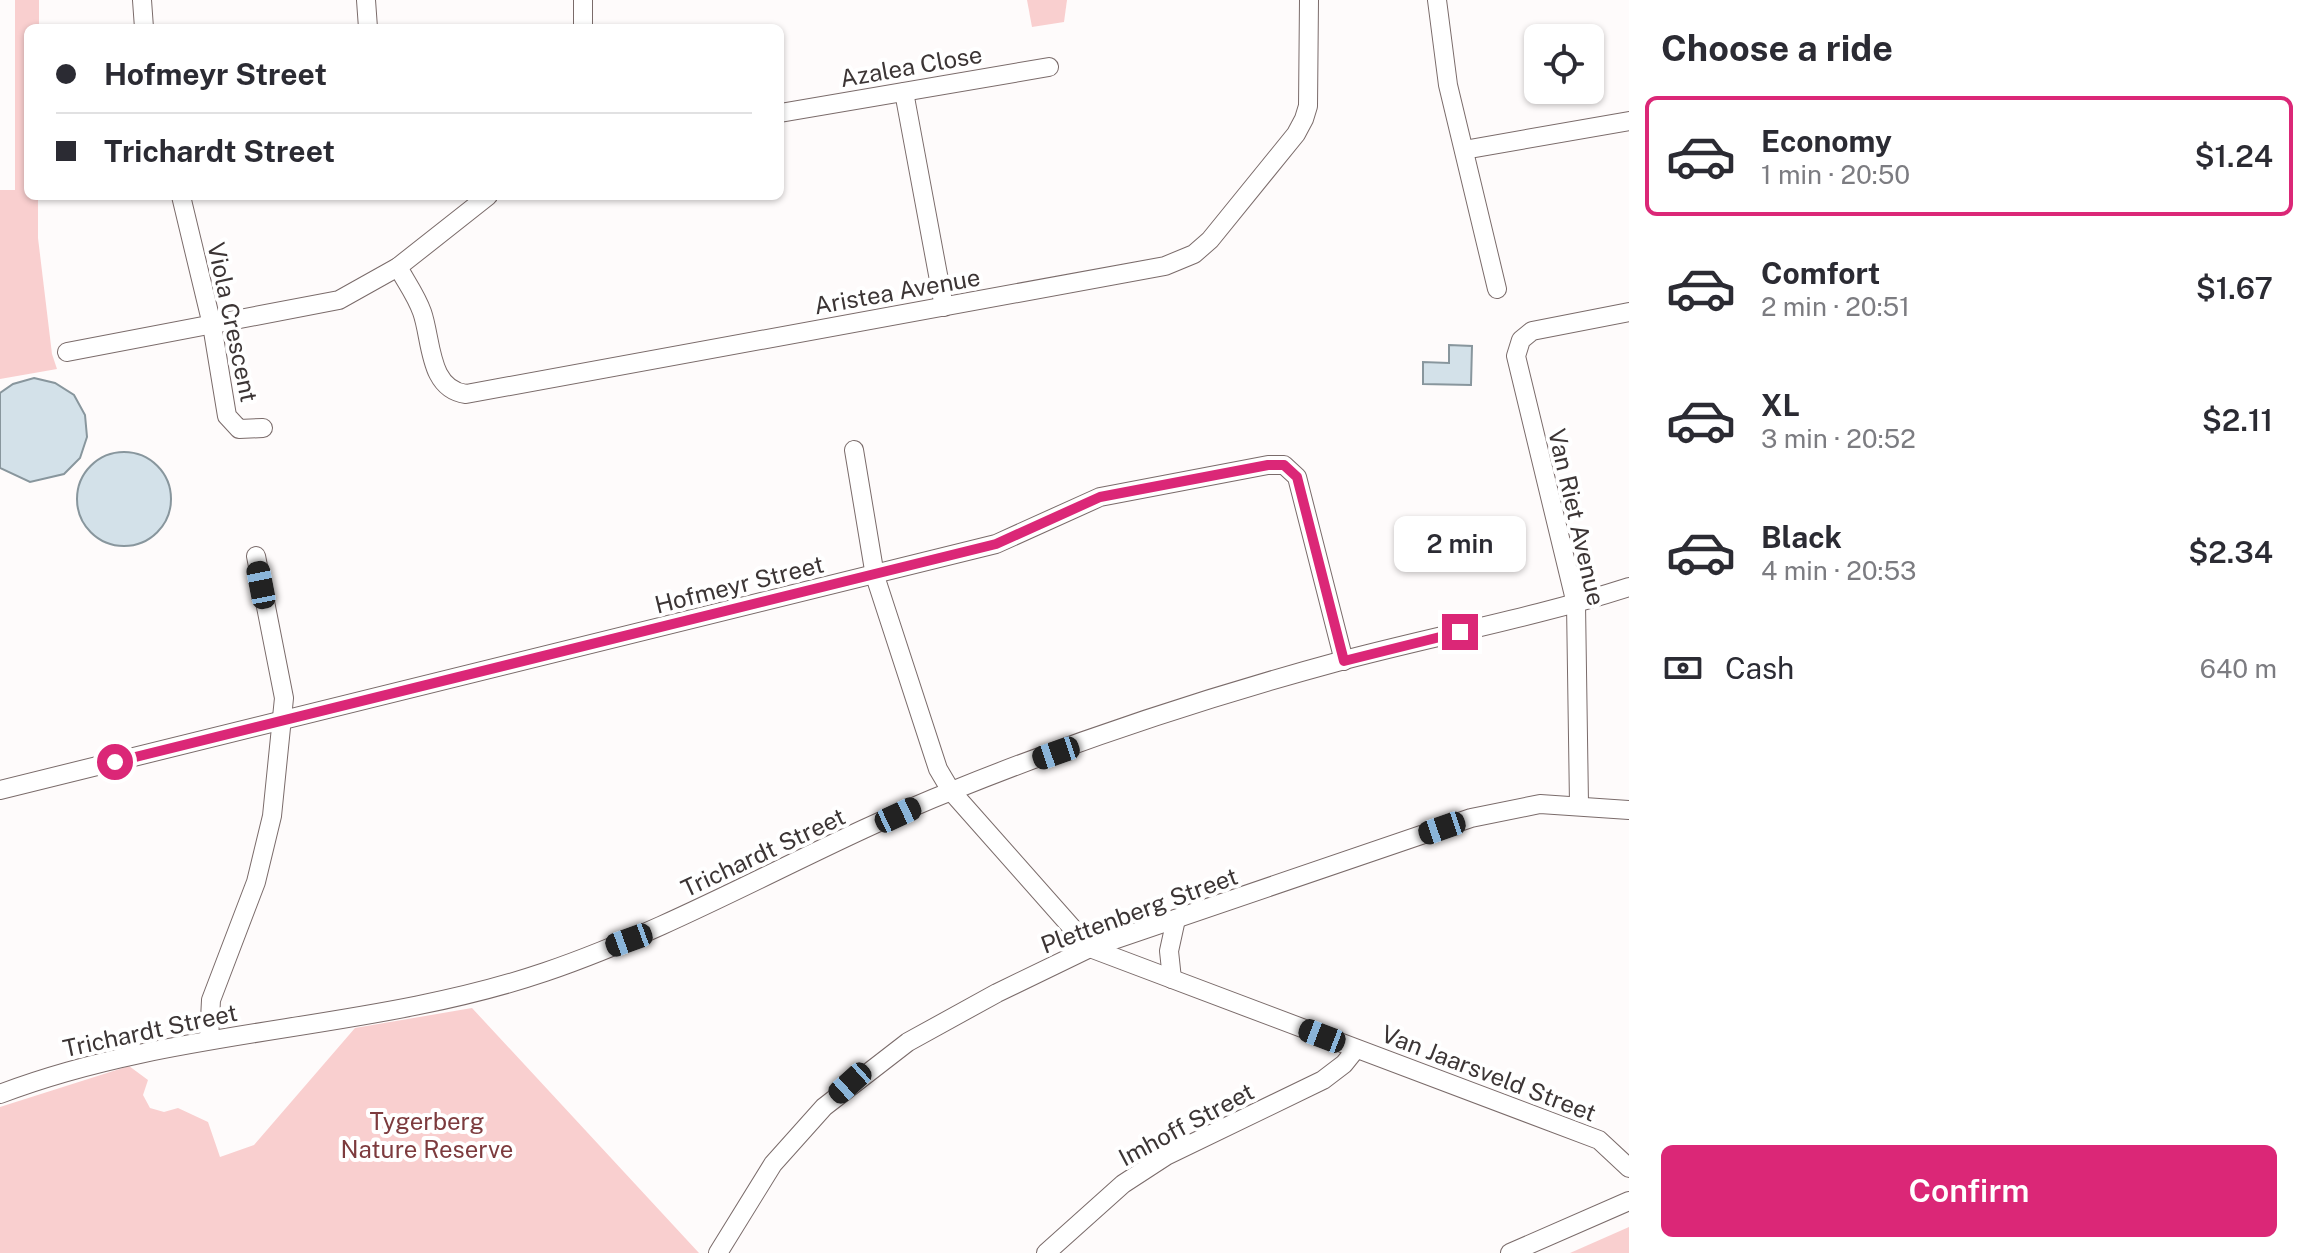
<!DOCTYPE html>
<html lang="en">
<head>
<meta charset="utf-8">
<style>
	body { margin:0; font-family:"Public Sans",sans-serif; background:#f7f7f7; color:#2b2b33; height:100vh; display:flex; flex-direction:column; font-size:30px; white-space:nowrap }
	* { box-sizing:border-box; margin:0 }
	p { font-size:26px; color:#7c7c81 }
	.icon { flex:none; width:44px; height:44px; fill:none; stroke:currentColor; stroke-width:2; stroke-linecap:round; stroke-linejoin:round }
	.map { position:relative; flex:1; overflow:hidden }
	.side { display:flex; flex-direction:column; background:#fff; width:680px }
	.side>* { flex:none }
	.guide { position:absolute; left:24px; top:24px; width:760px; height:176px; border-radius:12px; box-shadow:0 2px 6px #0004; display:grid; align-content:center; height:176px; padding:0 32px; background:#fff }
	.buttons { position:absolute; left:1524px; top:24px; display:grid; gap:16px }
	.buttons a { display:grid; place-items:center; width:80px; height:80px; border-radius:12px; background:#fff; box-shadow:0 2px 6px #0004; font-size:40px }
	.end { position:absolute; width:36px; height:36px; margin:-18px; border:10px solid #db2777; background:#fff; box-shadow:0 0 0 4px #fff }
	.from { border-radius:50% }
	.bubble { position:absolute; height:56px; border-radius:12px; background:#fff; box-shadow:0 2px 6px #0004; font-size:26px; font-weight:600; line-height:56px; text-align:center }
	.car { position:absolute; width:24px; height:48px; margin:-24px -12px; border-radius:10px; box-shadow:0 0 6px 2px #0007; background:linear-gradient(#222 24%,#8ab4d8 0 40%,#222 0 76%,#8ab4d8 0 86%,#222 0) }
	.guide b { display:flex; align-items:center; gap:28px; height:76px; font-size:30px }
	.guide b+b { border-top:2px solid #e1e1e2 }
	.guide i { width:20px; height:20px; background:#2b2b33 }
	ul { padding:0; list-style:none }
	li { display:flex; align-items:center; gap:24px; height:120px; margin:0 16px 12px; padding:0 16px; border:4px solid transparent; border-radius:12px }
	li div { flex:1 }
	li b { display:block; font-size:30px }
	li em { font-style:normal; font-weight:600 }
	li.selected { border-color:#db2777 }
	li>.icon { width:72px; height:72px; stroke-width:1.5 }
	h2 { padding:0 32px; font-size:36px; line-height:96px }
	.pay { display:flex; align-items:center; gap:20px; height:88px; padding:0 32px; font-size:30px }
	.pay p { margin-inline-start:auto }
	.action { display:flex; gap:16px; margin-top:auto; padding:16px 32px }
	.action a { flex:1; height:92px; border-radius:12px; background:#db2777; color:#fff; font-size:32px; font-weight:600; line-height:92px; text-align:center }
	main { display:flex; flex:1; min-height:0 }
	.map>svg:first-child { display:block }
</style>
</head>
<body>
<main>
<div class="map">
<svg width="1629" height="1253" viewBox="0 0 1629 1253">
	<rect width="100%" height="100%" fill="#fefbfb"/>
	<g fill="#f9cfcf">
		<path d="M15,0h24v28h-11v168h10v42l14,116 5,15 -57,10v-189h15z"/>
		<path d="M1027,0h40l-3,22 -32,5z"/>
		<path d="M472,1008l227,245h-699v-146l129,-41 19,14 -5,15 7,13 14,4 14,-4 30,14 12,35 34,-12 101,-117z"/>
		<path d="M1629,1227v26h-59z"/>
	</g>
	<g fill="#d3e1e9" stroke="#88969d" stroke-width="2">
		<path d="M1449,345l23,1 -1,39 -48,-1v-22l26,1z"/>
		<path d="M34,378l21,5 19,12 11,20 2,22 -7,21 -16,16 -34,8 -30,-14v-75l13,-9z"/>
		<circle cx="124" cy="499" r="47"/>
	</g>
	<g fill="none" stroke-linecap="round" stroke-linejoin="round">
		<g stroke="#7a6b6a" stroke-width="20">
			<g id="minor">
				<path d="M142,0l2,28"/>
				<path d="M366,0l2,28"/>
				<path d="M1437,0l11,85 49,204"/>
				<path d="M583,28v-28"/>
				<path d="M904,92l40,215"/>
				<path d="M780,113l269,-46"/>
				<path d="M1464,150l165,-29"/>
				<path d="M181,196l31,129 15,91 12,13 24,-1"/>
				<path d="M398,267c8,15 18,28 24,45 10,28 6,77 44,82l699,-128 29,-12 16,-14 86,-106 8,-15 4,-13 1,-106"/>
				<path d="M67,352l272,-52 59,-33 90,-71"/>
				<path d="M854,450l21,126 63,193 13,22 139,157 509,192 30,28"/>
				<path d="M0,790l996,-246 104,-47 168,-32h16l13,12 47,184"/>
				<path d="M1579,804l-3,-200 -60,-248 5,-16 11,-9 97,-19"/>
				<path d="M1172,979l-3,-28 7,-32"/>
				<path d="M209,1040l2,-40 45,-118 16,-66 12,-118 -28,-142"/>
				<path d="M0,1094c175,-67 368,-62 545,-122 141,-48 270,-127 409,-182 124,-50 254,-93 383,-128 97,-26 196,-44 292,-75"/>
				<path d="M718,1253l55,-89 51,-57 84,-65 89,-49 93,-45 381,-130 69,-14 89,6"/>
				<path d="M1046,1253l77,-69 43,-28 157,-76 21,-16 12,-15"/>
				<path d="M1510,1253l119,-52"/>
			</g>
		</g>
		<use href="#minor" stroke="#fff" stroke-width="18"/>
	</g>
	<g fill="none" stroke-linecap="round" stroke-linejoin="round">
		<path stroke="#db2777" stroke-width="10" d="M115,762l881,-218 104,-47 168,-32h16l13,12 47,184 116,-29"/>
	</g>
	<g text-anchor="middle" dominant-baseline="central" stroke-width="8" stroke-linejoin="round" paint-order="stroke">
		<g font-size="24" fill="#3c3535" stroke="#fff">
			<text transform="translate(911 66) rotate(-10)">Azalea Close</text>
			<text transform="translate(897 291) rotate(-10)">Aristea Avenue</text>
			<text transform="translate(233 322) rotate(78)">Viola Crescent</text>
			<text transform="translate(1577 517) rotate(77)">Van Riet Avenue</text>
			<text transform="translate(739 584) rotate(-14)">Hofmeyr Street</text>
			<text transform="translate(763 852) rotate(-25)">Trichardt Street</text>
			<text transform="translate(1139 910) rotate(-20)">Plettenberg Street</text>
			<text transform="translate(150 1030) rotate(-12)">Trichardt Street</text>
			<text transform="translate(1489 1073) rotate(21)">Van Jaarsveld Street</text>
			<text transform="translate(1186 1124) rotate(-28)">Imhoff Street</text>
		</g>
		<g font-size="24" fill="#7d3b3e" stroke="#fff">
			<text x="427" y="1121">Tygerberg<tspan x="427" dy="28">Nature Reserve</tspan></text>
		</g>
	</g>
</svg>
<div class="buttons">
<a><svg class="icon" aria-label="locate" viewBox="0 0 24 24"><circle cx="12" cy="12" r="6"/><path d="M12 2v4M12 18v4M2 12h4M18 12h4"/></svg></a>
</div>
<i class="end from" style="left:115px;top:762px"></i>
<i class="end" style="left:1460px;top:632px"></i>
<div class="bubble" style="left:1394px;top:516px;width:132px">2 min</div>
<i class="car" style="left:261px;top:585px;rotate:349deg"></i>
<i class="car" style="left:1056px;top:753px;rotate:251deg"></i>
<i class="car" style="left:898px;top:815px;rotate:65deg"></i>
<i class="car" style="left:1442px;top:828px;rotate:251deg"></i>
<i class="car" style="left:629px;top:940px;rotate:250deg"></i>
<i class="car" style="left:1322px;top:1036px;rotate:291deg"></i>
<i class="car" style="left:850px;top:1083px;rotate:228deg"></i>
<div class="guide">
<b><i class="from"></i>Hofmeyr Street</b>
<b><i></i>Trichardt Street</b>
</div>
</div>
<section class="side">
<h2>Choose a ride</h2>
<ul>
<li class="selected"><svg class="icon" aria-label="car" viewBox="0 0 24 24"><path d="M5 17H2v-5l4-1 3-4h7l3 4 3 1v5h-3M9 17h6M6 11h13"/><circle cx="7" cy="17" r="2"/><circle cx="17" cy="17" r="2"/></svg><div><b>Economy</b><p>1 min · 20:50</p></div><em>$1.24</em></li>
<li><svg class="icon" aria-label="car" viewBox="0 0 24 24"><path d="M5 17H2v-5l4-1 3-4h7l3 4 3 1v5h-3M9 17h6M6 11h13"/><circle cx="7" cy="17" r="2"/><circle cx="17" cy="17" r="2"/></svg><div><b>Comfort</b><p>2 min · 20:51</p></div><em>$1.67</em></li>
<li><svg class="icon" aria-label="car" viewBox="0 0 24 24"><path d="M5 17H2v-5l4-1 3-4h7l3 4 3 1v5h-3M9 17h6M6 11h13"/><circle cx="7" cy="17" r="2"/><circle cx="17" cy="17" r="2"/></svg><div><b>XL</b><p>3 min · 20:52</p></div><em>$2.11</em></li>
<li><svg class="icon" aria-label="car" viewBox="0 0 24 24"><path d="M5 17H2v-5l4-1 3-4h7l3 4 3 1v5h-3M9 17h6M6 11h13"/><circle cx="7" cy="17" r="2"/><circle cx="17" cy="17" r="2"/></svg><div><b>Black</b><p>4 min · 20:53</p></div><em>$2.34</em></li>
</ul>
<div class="pay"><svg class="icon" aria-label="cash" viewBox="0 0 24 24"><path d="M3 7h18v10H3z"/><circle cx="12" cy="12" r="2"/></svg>Cash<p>640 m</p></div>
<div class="action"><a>Confirm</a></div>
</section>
</main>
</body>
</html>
